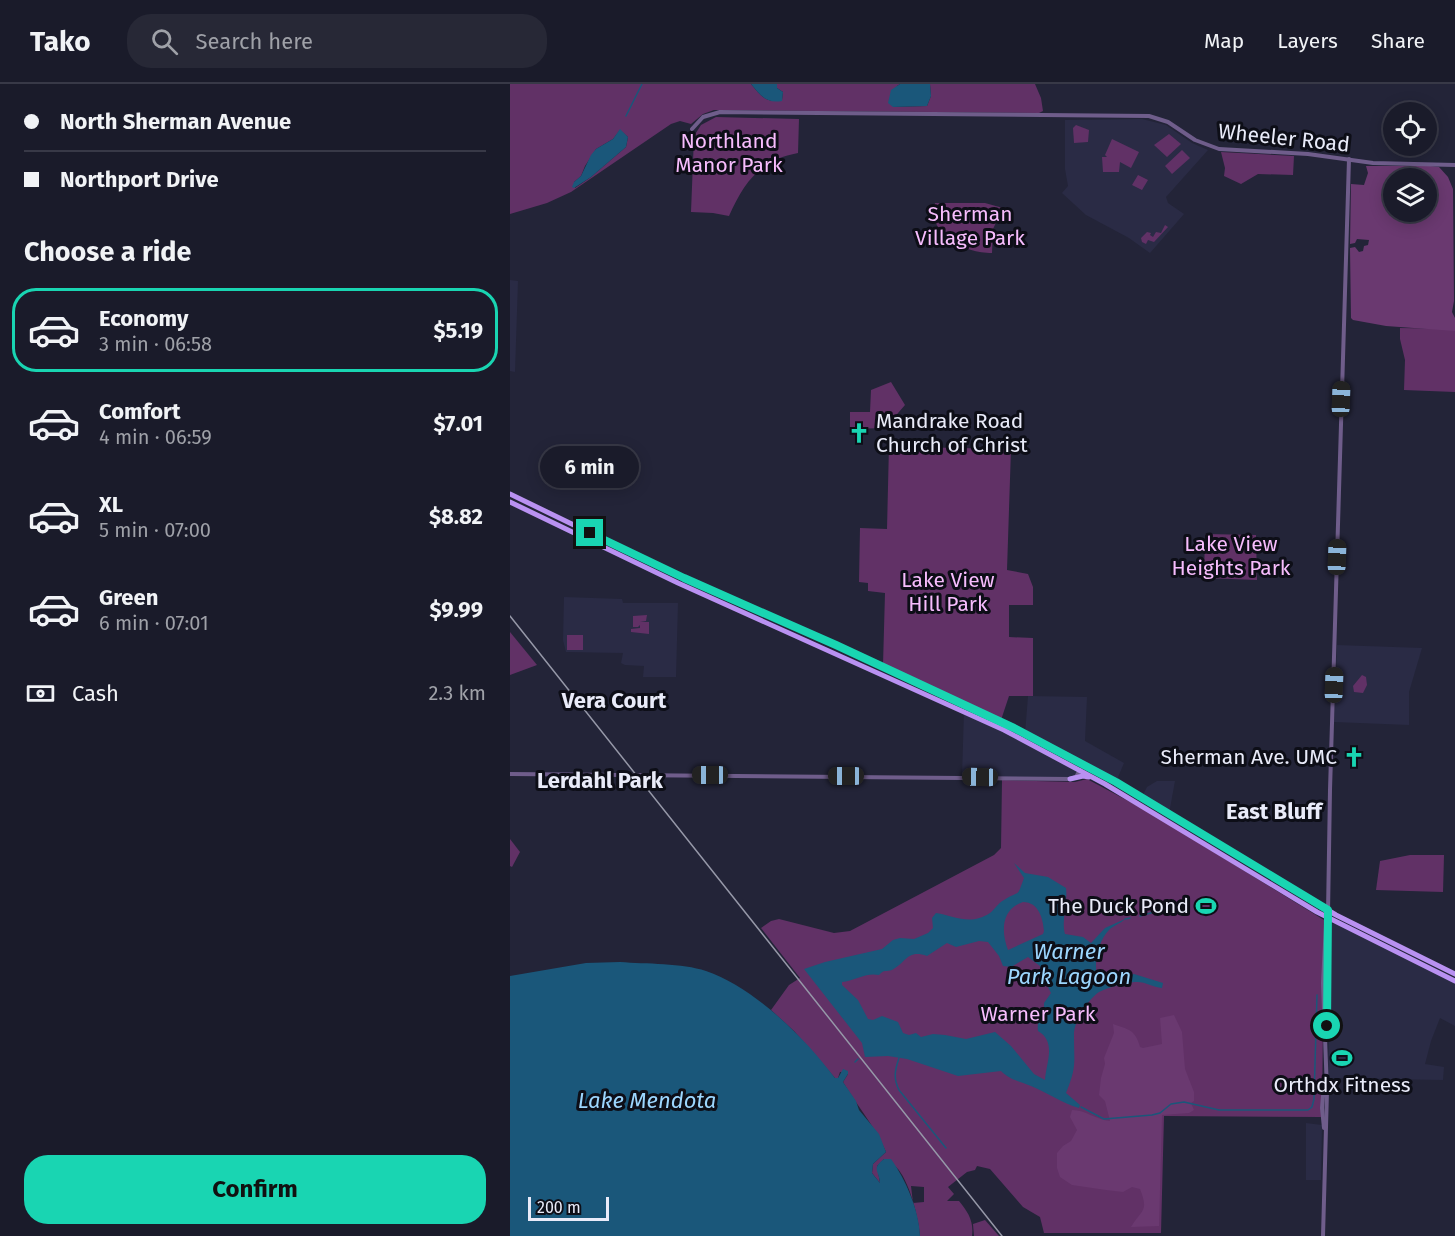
<!DOCTYPE html>
<html lang="en">
<head>
<meta charset="utf-8">
<style>
	body { margin:0; font-family:"Fira Sans",sans-serif; background:#272836; color:#f1f3f6; height:100vh; display:flex; flex-direction:column; font-size:22px; white-space:nowrap }
	* { box-sizing:border-box; margin:0 }
	p { font-size:20px; color:#9fa1a8 }
	.icon { flex:none; width:33px; height:33px; fill:none; stroke:currentColor; stroke-width:2; stroke-linecap:round; stroke-linejoin:round }
	.map { position:relative; flex:1; overflow:hidden }
	.side { display:flex; flex-direction:column; background:#1a1b2a; width:510px }
	.side>* { flex:none }
	.banner { display:grid; align-content:center; height:132px; padding:0 24px; background:#1a1b2a }
	.fabs { position:absolute; left:873px; top:18px; display:grid; gap:12px }
	.fabs a { display:grid; place-items:center; width:54px; height:54px; border-radius:50%; background:#1a1b2a; box-shadow:0 3px 15px #0003,0 0 0 2px #383947; font-size:30px }
	.scale { position:absolute; left:18px; bottom:15px; width:81px; box-sizing:border-box; padding-left:6px; border:3px solid #e9ebf9; border-top:0; font-size:16px; line-height:21px; white-space:nowrap; color:#e9ebf9; -webkit-text-stroke:4px #0d0e17; paint-order:stroke }
	.end { position:absolute; width:27px; height:27px; margin:-14px; border:8px solid #19d5b2; background:#111; box-shadow:0 0 0 3px #111 }
	.from { border-radius:50% }
	.bubble { position:absolute; height:42px; border-radius:21px; background:#1a1b2a; box-shadow:0 3px 15px #0003,0 0 0 2px #383947; font-size:20px; font-weight:700; line-height:42px; text-align:center }
	.car { position:absolute; width:18px; height:36px; margin:-18px -9px; border-radius:8px; box-shadow:0 0 4px 2px #0007; background:linear-gradient(#222 24%,#8ab4d8 0 40%,#222 0 76%,#8ab4d8 0 86%,#222 0) }
	.banner b { display:flex; align-items:center; gap:21px; height:57px; font-size:22px }
	.banner b+b { border-top:2px solid #383947 }
	.banner i { width:15px; height:15px; background:#f1f3f6 }
	ul { padding:0; list-style:none }
	li { display:flex; align-items:center; gap:18px; height:84px; margin:0 12px 9px; padding:0 12px; border:3px solid transparent; border-radius:24px }
	li div { flex:1 }
	li b { display:block; font-size:22px }
	li em { font-style:normal; font-weight:700 }
	li.active { border-color:#19d5b2 }
	li>.icon { width:54px; height:54px; stroke-width:1.5 }
	h2 { padding:0 24px; font-size:27px; line-height:72px }
	.pay { display:flex; align-items:center; gap:15px; height:66px; padding:0 24px; font-size:22px }
	.pay p { margin-inline-start:auto }
	.primary-button { display:flex; gap:12px; margin-top:auto; padding:12px 24px }
	.primary-button a { flex:1; height:69px; border-radius:24px; background:#19d5b2; color:#111; font-size:24px; font-weight:700; line-height:69px; text-align:center }
	header { display:flex; align-items:center; gap:36px; box-sizing:border-box; height:84px; padding:0 30px; background:#1a1b2a; border-bottom:2px solid #383947 }
	header strong { font-size:28px }
	nav { display:flex; gap:33px; margin-inline-start:auto; font-size:21px }
	.search { width:420px; height:54px; background:#272836; display:flex; align-items:center; gap:15px; box-sizing:border-box; padding:0 21px; border-radius:24px; color:#9fa1a8; font-size:22px }
	main { display:flex; flex:1; min-height:0 }
	.map>svg:first-child { display:block }
</style>
</head>
<body>
<header>
<strong>Tako</strong>
<div class="search"><svg class="icon" aria-label="search" viewBox="0 0 24 24"><circle cx="10" cy="10" r="6"/><path d="M15 15l6 6"/></svg>Search here</div>
<nav><a>Map</a><a>Layers</a><a>Share</a></nav>
</header>
<main>
<section class="side">
<div class="banner">
<b><i class="from"></i>North Sherman Avenue</b>
<b><i></i>Northport Drive</b>
</div>
<h2>Choose a ride</h2>
<ul>
<li class="active"><svg class="icon" aria-label="car" viewBox="0 0 24 24"><path d="M5 17H2v-5l4-1 3-4h7l3 4 3 1v5h-3M9 17h6M6 11h13"/><circle cx="7" cy="17" r="2"/><circle cx="17" cy="17" r="2"/></svg><div><b>Economy</b><p>3 min · 06:58</p></div><em>$5.19</em></li>
<li><svg class="icon" aria-label="car" viewBox="0 0 24 24"><path d="M5 17H2v-5l4-1 3-4h7l3 4 3 1v5h-3M9 17h6M6 11h13"/><circle cx="7" cy="17" r="2"/><circle cx="17" cy="17" r="2"/></svg><div><b>Comfort</b><p>4 min · 06:59</p></div><em>$7.01</em></li>
<li><svg class="icon" aria-label="car" viewBox="0 0 24 24"><path d="M5 17H2v-5l4-1 3-4h7l3 4 3 1v5h-3M9 17h6M6 11h13"/><circle cx="7" cy="17" r="2"/><circle cx="17" cy="17" r="2"/></svg><div><b>XL</b><p>5 min · 07:00</p></div><em>$8.82</em></li>
<li><svg class="icon" aria-label="car" viewBox="0 0 24 24"><path d="M5 17H2v-5l4-1 3-4h7l3 4 3 1v5h-3M9 17h6M6 11h13"/><circle cx="7" cy="17" r="2"/><circle cx="17" cy="17" r="2"/></svg><div><b>Green</b><p>6 min · 07:01</p></div><em>$9.99</em></li>
</ul>
<div class="pay"><svg class="icon" aria-label="cash" viewBox="0 0 24 24"><path d="M3 7h18v10H3z"/><circle cx="12" cy="12" r="2"/></svg>Cash<p>2.3 km</p></div>
<div class="primary-button"><a>Confirm</a></div>
</section>
<div class="map">
<svg width="945" height="1152" viewBox="0 0 945 1152">
	<rect width="100%" height="100%" fill="#232438"/>
	<g fill="#2a2b45">
		<path d="M632,35l24,6 26,18 16,7 -42,47 2,6 16,11 -34,39 -21,-15 -43,-23 -24,-22 6,-7 -3,-17v-49z"/>
		<path d="M0,196l8,1 -3,91 -5,-1z"/>
		<path d="M54,513l58,2 1,4h55l-2,74h-33l1,-11 -19,-1 -4,-2 2,-10 -57,-1 -3,-12z"/>
		<path d="M827,561l85,3 -13,44v33l-75,-3z"/>
		<path d="M518,612l59,1 -2,44 39,22 -8,19 -91,-48z"/>
		<path d="M454,627l116,59 -7,8 -111,-1z"/>
		<path d="M647,697h18l-6,33 -27,-17 5,-10z"/>
		<path d="M826,839l119,60v43l-15,-8 -9,23 -6,23 19,3 -1,13 -115,-2 3,-151 1,-3z"/>
		<path d="M796,1039l16,2 -1,55h-15z"/>
	</g>
	<g fill="#613166" fill-rule="evenodd">
		<path d="M0,0h241c9,11 15,20 31,16l1,-8 -6,-4v-4h123l-3,2 -4,21 34,-1 4,-10 -1,-12h105l6,14 2,13 -4,2 -325,-3 -11,4 -12,10 -11,-3 -9,3 -100,68 -24,11 -37,11zM110,46l8,7 -2,10 -35,30 -16,11 -1,-6 7,-6 4,-10 11,-17 17,-10z"/>
		<path d="M206,33l83,2 -1,34c-38,7 -54,29 -69,63l-16,-3 -22,-1 3,-76 7,-11z"/>
		<path d="M566,41l13,5 -1,12 -14,1 -1,-15z"/>
		<path d="M659,50l12,10 -14,13 -13,-12z"/>
		<path d="M602,55l27,13 -8,16 -11,-6 -1,10h-16l-1,-15h5l-2,-2z"/>
		<path d="M672,66l8,8 -18,16 -7,-8z"/>
		<path d="M711,68l73,4 -1,19 -35,-1 -17,10 -17,-8 1,-8z"/>
		<path d="M628,91l10,5 -6,10 -10,-5z"/>
		<path d="M425,119h50l18,5 -10,21 -1,24c-27,0 -65,-17 -57,-50z"/>
		<path d="M655,141l3,2 -14,15 -6,-2 -2,4 -4,-2 -1,-4 6,-6 4,1 -1,2 3,2 3,-5 5,1z"/>
		<path d="M890,244l55,1v63l-51,-2 1,-30 -5,-21z"/>
		<path d="M381,298l14,23 -20,23 -35,1v-17h20l1,-22z"/>
		<path d="M388,356l10,7 103,2 -4,121 21,4 5,13v18h-24v32l24,1v58h-24l-8,24 -118,-55 2,-72 -17,-2v-8l-9,-1 1,-54 27,1 2,-84z"/>
		<path d="M695,450l51,1 1,45 -53,-2z"/>
		<path d="M137,531l-1,6 -6,1h9v12l-18,-2v-3l9,-1v-3l-2,2h-5v-11z"/>
		<path d="M0,548l27,33 -27,10z"/>
		<rect x="57" y="551" width="16" height="15"/>
		<path d="M852,591l4,2 1,8 -4,8 -9,-1 -1,-6z"/>
		<path d="M577,695l60,32 177,109 -2,197 -158,-1 -3,117h-117l-4,-16 -17,-10 -33,-38 -13,-3 -2,4 -8,2 -19,15 6,7 -7,7h12c9,11 15,20 13,35h-52c-1,-17 -11,-57 -24,-69 -3,-3 -8,-6 -12,-8l-7,7 3,17 -8,-10 1,-9 13,-12c-11,-26 -29,-46 -43,-70l5,-8 -8,-2 -2,6h-3l-41,-47 -23,-21 18,-25 11,-7 -39,-50 10,-7 8,-2 55,14 16,-2 144,-76 7,-7 1,-68 73,2zM401,1102l13,1v15l-11,1z"/>
		<path d="M0,755l10,13 -8,15 -2,-1z"/>
		<path d="M900,771h34l-1,37 -67,-2 4,-29z"/>
		<path d="M475,1136l14,16h-25l-1,-12z"/>
	</g>
	<g fill="#6a3970" fill-rule="evenodd">
		<path d="M856,82h65l8,1 9,10 5,12 1,112 -2,11 3,6v13l-69,-5 -33,-6 -2,-2 -1,-70 5,-1 4,5 4,-1 1,-5 4,-1 1,-5 -12,-1 -2,4 -5,1 1,-60 13,1 4,-12zM884,94h32v34h-32z"/>
		<path d="M664,931l8,17 3,37 9,23v9l-3,2 3,7 -5,3 -27,2 -3,111 -28,1c11,-18 18,-15 9,-38l-8,-2 -9,5 -17,-2 -34,-5 -12,-8 -3,-9v-15l6,-7 8,-5 6,-11 -7,-13 2,-7c14,0 24,10 38,11l-5,-20 -6,-6 2,-17 4,-14 -1,-6 10,-25 -1,-9c16,6 22,5 27,23l3,1 19,-4 -2,-26z"/>
	</g>
	<g fill="#1a577a" fill-rule="evenodd">
		<path d="M241,0h26v4l6,4 -1,9c-16,3 -22,-6 -31,-17z"/>
		<path d="M390,0h30l1,12 -4,10 -34,1 -5,-4 3,-13z"/>
		<path d="M110,45l8,8 -2,10 -35,30 -17,11 -2,-1 2,-5 7,-6 10,-21 5,-6 17,-10z"/>
		<path d="M504,779l11,10 23,4 18,11c2,15 -5,32 -1,46l18,3 8,6 14,-15 20,-9c-5,5 -11,6 -16,11 -12,12 -18,40 -8,55l33,-11 29,9 -1,5c-10,-1 -17,-7 -27,-6 -11,1 -26,5 -36,10 -10,6 -26,31 -25,43 0,28 3,31 -8,58l14,12 -1,3c-17,-5 -31,-15 -48,-22 -12,-5 -21,-6 -30,-15l-43,5 -51,-17 -19,-3 -23,1 -3,-14 -58,-74 21,-7 57,-13 11,-9 7,-2 14,1 14,-6 5,-5 -1,-10 4,-5c19,3 34,13 54,0 5,-4 8,-10 14,-13 18,-11 12,-1 20,-22zM513,818c16,0 20,17 21,29l-1,3 -35,16c-7,-18 -7,-41 15,-48zM469,857l9,1 11,14 4,10 8,1 17,-10 12,9 3,18 5,3 3,6 -7,10c1,11 -8,14 -6,28 19,11 8,32 7,49l-11,-6 -23,-28 -16,-14 -29,7 -21,-4 -12,-1 -12,3 -5,-4 -7,2 -6,-2 -5,-11 -16,-6 -9,4 -5,-1 -10,-19 -16,-15v-3c12,-1 24,-10 37,-7 5,-6 7,-3 13,-5 14,-7 15,-21 35,-14l20,-13 9,4z"/>
		<path d="M110,878c26,2 62,1 86,9 49,17 99,67 129,107h3l5,-9 5,2v3l-5,8 13,19 3,9 20,24 7,18 -13,12 -1,9 8,10c-1,-13 -9,-14 4,-24h7c15,21 28,51 29,77h-410v-260l76,-13z"/>
	</g>
	<g fill="none" stroke-linecap="round" stroke-linejoin="round">
		<g stroke="#1a577a" stroke-width="1.5">
			<path d="M116,32l16,-32"/>
			<path d="M630,832l14,-4 9,1"/>
			<path d="M615,835l5,-1"/>
			<path d="M389,974c-4,12 -6,20 0,32l47,58"/>
			<path d="M345,978l3,-3"/>
			<path d="M571,1023l23,12 48,-4 8,-2 11,-9 13,-2 35,8h89l4,-3 2,-8 3,-104"/>
		</g>
		<g stroke="#6f5d8b" stroke-width="4">
			<path d="M182,45l11,-12 17,-5 429,4 19,6 27,18 24,9 89,5 65,9 82,2"/>
			<path d="M0,690l560,5 6,-2 4,-7"/>
			<path d="M816,952l4,-246 19,-631"/>
			<path d="M814,1044l-2,-20 2,-23"/>
			<path d="M813,1152l4,-145 -4,-108 3,-59"/>
		</g>
		<g stroke="#b991f1" stroke-width="5">
			<path d="M0,410l173,84 153,67 178,83 102,54 220,133 119,59"/>
			<path d="M0,418l168,81 326,147 101,54 212,128 138,69"/>
			<path d="M560,695l13,-3 6,1"/>
		</g>
		<path stroke="#9698a8" stroke-width="1.5" d="M0,532l492,620"/>
	</g>
	<g fill="none" stroke-linecap="round" stroke-linejoin="round">
		<path stroke="#19d5b2" stroke-width="8" d="M80,449l94,45 152,67 178,83 102,54 212,128 -1,116"/>
	</g>
	<defs>
		<g id="church-bare" transform="scale(1.62)"><path d="M-1.2-6h2.4v3.5h3.3v2.4h-3.3V6h-2.4V-.1h-3.3v-2.4h3.3Z" fill="#19d5b2" stroke="#0d0e17" stroke-width="2.5" paint-order="stroke"/></g>
		<g id="stadium-bare" transform="scale(1.62)"><path d="M0-5a6.5 5 0 1 0 0 10a6.5 5 0 1 0 0-10ZM-3.5-1.8h7v3.6h-7Z" fill="#19d5b2" stroke="#0d0e17" stroke-width="2.5" paint-order="stroke"/></g>
	</defs>
	<g fill-rule="evenodd">
		<use href="#church-bare" x="349" y="349"/>
		<use href="#church-bare" x="844" y="673"/>
		<use href="#stadium-bare" x="696" y="822"/>
		<use href="#stadium-bare" x="832" y="974"/>
	</g>
	<g text-anchor="middle" dominant-baseline="central" stroke-width="6" stroke-linejoin="round" paint-order="stroke">
		<g font-size="21" fill="#e9ebf9" stroke="#0d0e17">
			<text transform="translate(774 54) rotate(6)">Wheeler Road</text>
		</g>
		<g font-size="21" fill="#f7bcfd" stroke="#0d0e17">
			<text x="219" y="57">Northland<tspan x="219" dy="24">Manor Park</tspan></text>
			<text x="460" y="130">Sherman<tspan x="460" dy="24">Village Park</tspan></text>
			<text x="721" y="460">Lake View<tspan x="721" dy="24">Heights Park</tspan></text>
			<text x="438" y="496">Lake View<tspan x="438" dy="24">Hill Park</tspan></text>
			<text x="528" y="930">Warner Park</text>
		</g>
		<g font-size="21" fill="#e9ebf9" stroke="#0d0e17" text-anchor="end">
			<text x="366" y="337" text-anchor="start">Mandrake Road<tspan x="366" dy="24">Church of Christ</tspan></text>
			<text x="827" y="673">Sherman Ave. UMC</text>
			<text x="679" y="822">The Duck Pond</text>
			<text x="832" y="1001" text-anchor="middle">Orthdx Fitness</text>
		</g>
		<g font-size="22" font-weight="bold" fill="#e9ebf9" stroke="#0d0e17">
			<text x="104" y="616">Vera Court</text>
			<text x="90" y="696">Lerdahl Park</text>
			<text x="764" y="727">East Bluff</text>
		</g>
		<g font-size="22" font-style="italic" fill="#9cd6fe" stroke="#0d0e17">
			<text x="559" y="867">Warner<tspan x="559" dy="25">Park Lagoon</tspan></text>
			<text x="137" y="1016">Lake Mendota</text>
		</g>
	</g>
</svg>
<div class="fabs">
<a><svg class="icon" aria-label="locate" viewBox="0 0 24 24"><circle cx="12" cy="12" r="6"/><path d="M12 2v4M12 18v4M2 12h4M18 12h4"/></svg></a>
<a><svg class="icon" aria-label="layers" viewBox="0 0 24 24"><path d="M12 4l9 5-9 5-9-5zM3 14l9 5 9-5"/></svg></a>
</div>
<div class="scale">200 m</div>
<i class="end from" style="left:817px;top:942px"></i>
<i class="end" style="left:80px;top:449px"></i>
<div class="bubble" style="left:30px;top:362px;width:99px">6 min</div>
<i class="car" style="left:831px;top:315px;rotate:2deg"></i>
<i class="car" style="left:827px;top:473px;rotate:2deg"></i>
<i class="car" style="left:824px;top:601px;rotate:2deg"></i>
<i class="car" style="left:200px;top:691px;rotate:270deg"></i>
<i class="car" style="left:336px;top:692px;rotate:270deg"></i>
<i class="car" style="left:470px;top:693px;rotate:271deg"></i>
</div>
</main>
</body>
</html>
